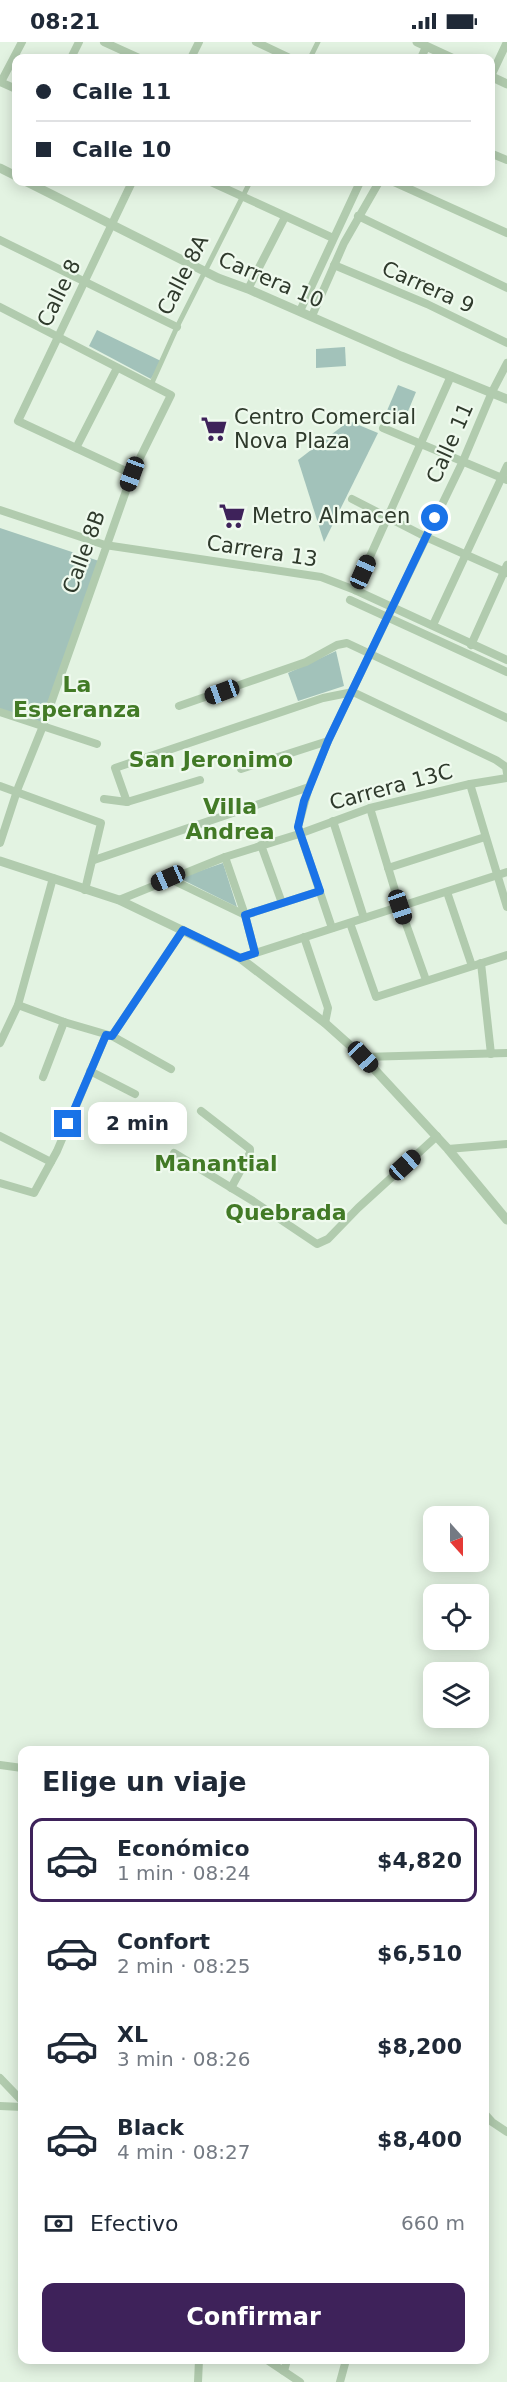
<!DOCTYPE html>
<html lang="es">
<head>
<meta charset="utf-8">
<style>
	body { margin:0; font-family:"DejaVu Sans",sans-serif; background:#f2f2f3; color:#1f2937; height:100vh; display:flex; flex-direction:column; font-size:22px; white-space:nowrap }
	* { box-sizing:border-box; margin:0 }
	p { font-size:20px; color:#747a83 }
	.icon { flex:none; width:33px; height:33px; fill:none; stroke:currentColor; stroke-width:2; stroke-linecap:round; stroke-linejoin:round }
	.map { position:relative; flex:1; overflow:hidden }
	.details { position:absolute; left:18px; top:1704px; width:471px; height:618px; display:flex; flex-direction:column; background:#fff; border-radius:12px; box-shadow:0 3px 15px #0003 }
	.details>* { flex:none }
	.top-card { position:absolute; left:12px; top:12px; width:483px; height:132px; border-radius:12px; box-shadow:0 3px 15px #0003; display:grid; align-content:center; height:132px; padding:0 24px; background:#fff }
	.needle { width:39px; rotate:159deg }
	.fabs { position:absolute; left:423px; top:1464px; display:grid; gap:12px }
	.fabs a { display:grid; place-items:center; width:66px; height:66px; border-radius:12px; background:#fff; box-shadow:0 3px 15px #0003; font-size:30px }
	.end { position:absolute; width:27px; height:27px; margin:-14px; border:8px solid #1a73e8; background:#fff; box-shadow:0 0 0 3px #fff }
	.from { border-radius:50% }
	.bubble { position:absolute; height:42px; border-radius:12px; background:#fff; box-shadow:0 3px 15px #0003; font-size:20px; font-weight:700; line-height:42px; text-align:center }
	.car { position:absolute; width:18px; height:36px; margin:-18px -9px; border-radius:8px; box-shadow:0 0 4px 2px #0007; background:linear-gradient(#222 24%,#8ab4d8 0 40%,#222 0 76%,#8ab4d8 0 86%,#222 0) }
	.top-card b { display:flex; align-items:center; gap:21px; height:57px; font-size:22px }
	.top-card b+b { border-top:2px solid #e0e1e3 }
	.top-card i { width:15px; height:15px; background:#1f2937 }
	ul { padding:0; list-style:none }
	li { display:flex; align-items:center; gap:18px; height:84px; margin:0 12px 9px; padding:0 12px; border:3px solid transparent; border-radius:12px }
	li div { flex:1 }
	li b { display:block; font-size:22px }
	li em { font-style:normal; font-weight:700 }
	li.on { border-color:#3e225a }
	li>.icon { width:54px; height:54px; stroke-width:1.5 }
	h2 { padding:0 24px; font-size:27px; line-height:72px }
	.pay { display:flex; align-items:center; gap:15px; height:66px; padding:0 24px; font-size:22px }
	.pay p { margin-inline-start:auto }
	.cta { display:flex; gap:12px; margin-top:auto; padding:12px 24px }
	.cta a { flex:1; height:69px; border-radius:12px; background:#3e225a; color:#fff; font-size:24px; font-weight:700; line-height:69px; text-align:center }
	.status { display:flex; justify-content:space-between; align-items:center; height:42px; padding:0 30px; background:#fff; direction:ltr }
	.status svg { height:16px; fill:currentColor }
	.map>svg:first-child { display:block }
</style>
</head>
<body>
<div class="status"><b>08:21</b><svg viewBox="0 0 49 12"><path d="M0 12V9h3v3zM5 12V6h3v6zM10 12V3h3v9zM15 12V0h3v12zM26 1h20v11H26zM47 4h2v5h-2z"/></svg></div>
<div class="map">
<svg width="507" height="2340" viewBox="0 0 507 2340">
	<rect width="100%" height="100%" fill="#e3f3e2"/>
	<g fill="#a2c2ba">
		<path d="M97,288l64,31 -10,18 -62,-33z"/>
		<path d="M345,305l1,19 -30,2v-19z"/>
		<path d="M398,343l18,7 -12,29 -18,-8z"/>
		<path d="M349,379l29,12 -54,109 -26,-82z"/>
		<path d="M0,486l99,33 -57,161 -42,-12z"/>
		<path d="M336,609l8,35 -46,15 -10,-28z"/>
		<path d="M223,821l14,44 -58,-29z"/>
	</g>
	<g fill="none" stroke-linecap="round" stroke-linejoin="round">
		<g stroke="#b1cbae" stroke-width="5">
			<path d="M310,16l8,-16"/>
			<path d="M151,343l26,-58 73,-145"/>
		</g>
		<g stroke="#b1cbae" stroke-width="8">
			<path d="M104,0l35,16"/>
			<path d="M256,0l34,16"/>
			<path d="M71,16l8,-16"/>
			<path d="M191,16l8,-16"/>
			<path d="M421,16l5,-11"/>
			<path d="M491,34l16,-34"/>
			<path d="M0,40l16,7"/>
			<path d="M1,40l21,-40"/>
			<path d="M490,111l17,7"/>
			<path d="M211,140l122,56"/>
			<path d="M394,140l113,51"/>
			<path d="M358,174l149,72"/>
			<path d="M0,198l177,87"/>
			<path d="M334,223l93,39 80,39"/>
			<path d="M248,247l37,-72"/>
			<path d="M0,265l171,88 -39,79 -89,252 -25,62 -18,55"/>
			<path d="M300,269l60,-129"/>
			<path d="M312,274l32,-73 35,-61"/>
			<path d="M383,386l124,52"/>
			<path d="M76,406l41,-80"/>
			<path d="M132,432l-114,-53 114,-239"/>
			<path d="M352,457l74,38 81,36"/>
			<path d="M0,468l105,35 216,32 34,13 152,70"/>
			<path d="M355,548l96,-214"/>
			<path d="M350,558l157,72"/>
			<path d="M433,583l74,-159"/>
			<path d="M471,603l36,-80"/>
			<path d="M179,664l127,-44 31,-17 10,-2 160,75"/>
			<path d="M0,670l97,32"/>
			<path d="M241,727l87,-28"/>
			<path d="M200,738l-73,22 -12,-34 208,-70 30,-6 143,68 10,7 1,6"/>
			<path d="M470,742l37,123"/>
			<path d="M0,744l101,37 -16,67"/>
			<path d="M104,757l23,3"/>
			<path d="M370,766l30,99 26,73"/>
			<path d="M333,779l31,97"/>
			<path d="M261,803l21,58"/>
			<path d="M225,815l20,58 10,38"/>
			<path d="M94,818l215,-73"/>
			<path d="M388,826l97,-31"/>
			<path d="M168,836l77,37 75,-24"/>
			<path d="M447,850l25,74"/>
			<path d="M119,858l106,-43 74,-23 71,-26 100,-24 37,-6"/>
			<path d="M350,881l26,74 131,-42"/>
			<path d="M332,886l-34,-101 11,-40 19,-46 135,-280 29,-69 15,-29"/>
			<path d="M304,895l24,71 -3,15"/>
			<path d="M240,916l267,-86"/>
			<path d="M481,921l10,91"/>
			<path d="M18,963l46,17 48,14 59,33"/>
			<path d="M112,994l71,-106"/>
			<path d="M0,1001l18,-38 35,-127"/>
			<path d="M363,1015l144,-4"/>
			<path d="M90,1029l45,23"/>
			<path d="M43,1035l21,-55"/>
			<path d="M201,1069l49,38v4l-19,35"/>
			<path d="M0,1094l51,26"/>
			<path d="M448,1107l59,-5"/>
			<path d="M174,1111l79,48 64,43 11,-5 30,-31 79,-72"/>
			<path d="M0,1141l34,10 23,-42 49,-116"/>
			<path d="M0,1723l22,3"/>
			<path d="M0,2036l22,23"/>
			<path d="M0,2064l22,1"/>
			<path d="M484,2071l8,9 15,10"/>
			<path d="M267,2318l33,22"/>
			<path d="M284,2329l3,-11"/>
			<path d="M198,2340l1,-22"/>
			<path d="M340,2340l6,-22"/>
		</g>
		<g stroke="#b1cbae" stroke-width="9">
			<path d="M417,0l35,16"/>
			<path d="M490,34l17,8"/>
			<path d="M0,126l16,8"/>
			<path d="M27,140l191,96 30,11 153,67 106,43"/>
			<path d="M0,819l119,39 121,58 85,65 38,34 85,92 59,71"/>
		</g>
	</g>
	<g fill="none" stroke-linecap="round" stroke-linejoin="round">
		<path stroke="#1a73e8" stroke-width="8" d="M68,1082l38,-89 6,1 71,-106 57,28 15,-5 -10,-38 75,-24 -22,-64 6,-26 24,-60 107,-223"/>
	</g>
	<defs>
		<g id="supermarket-bare" transform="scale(2.07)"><path d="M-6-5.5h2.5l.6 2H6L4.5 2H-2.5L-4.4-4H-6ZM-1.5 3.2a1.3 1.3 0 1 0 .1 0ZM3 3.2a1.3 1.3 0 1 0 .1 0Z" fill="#3e225a" stroke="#effaee" stroke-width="2.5" paint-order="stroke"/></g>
	</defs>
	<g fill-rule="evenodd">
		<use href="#supermarket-bare" x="214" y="387"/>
		<use href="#supermarket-bare" x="232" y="474"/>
	</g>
	<g text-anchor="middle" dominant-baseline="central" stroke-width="4.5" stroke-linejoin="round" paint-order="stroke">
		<g font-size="21" fill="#2f3a2c" stroke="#effaee">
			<text transform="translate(183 233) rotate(-63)">Calle 8A</text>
			<text transform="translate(271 238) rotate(23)">Carrera 10</text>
			<text transform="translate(428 245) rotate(24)">Carrera 9</text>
			<text transform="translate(59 251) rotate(-64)">Calle 8</text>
			<text transform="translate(450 401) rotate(-66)">Calle 11</text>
			<text transform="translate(262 509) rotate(9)">Carrera 13</text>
			<text transform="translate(84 510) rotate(-70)">Calle 8B</text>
			<text transform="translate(391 745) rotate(-15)">Carrera 13C</text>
		</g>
		<g font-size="21" fill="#2f3a2c" stroke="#effaee" text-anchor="start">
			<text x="234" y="375">Centro Comercial<tspan x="234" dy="24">Nova Plaza</tspan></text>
			<text x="252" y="474">Metro Almacen</text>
		</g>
		<g font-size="22" font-weight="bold" fill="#427a26" stroke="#effaee">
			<text x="77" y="642">La<tspan x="77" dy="25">Esperanza</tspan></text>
			<text x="211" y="717">San Jeronimo</text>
			<text x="230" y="764">Villa<tspan x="230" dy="25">Andrea</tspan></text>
			<text x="216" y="1121">Manantial</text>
			<text x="286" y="1170">Quebrada</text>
		</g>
	</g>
</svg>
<div class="fabs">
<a><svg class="needle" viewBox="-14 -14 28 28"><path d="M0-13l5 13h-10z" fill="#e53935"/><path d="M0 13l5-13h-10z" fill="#747a83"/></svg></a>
<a><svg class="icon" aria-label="locate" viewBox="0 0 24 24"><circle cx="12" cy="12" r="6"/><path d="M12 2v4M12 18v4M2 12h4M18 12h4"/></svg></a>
<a><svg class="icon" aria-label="layers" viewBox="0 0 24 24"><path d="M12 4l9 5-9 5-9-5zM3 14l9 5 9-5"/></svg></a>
</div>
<i class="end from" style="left:435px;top:476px"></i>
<i class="end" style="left:68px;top:1082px"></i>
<div class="bubble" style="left:88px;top:1060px;width:99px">2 min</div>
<i class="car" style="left:132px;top:432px;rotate:200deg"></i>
<i class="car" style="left:363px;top:530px;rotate:24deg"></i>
<i class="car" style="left:222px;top:650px;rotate:250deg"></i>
<i class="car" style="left:168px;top:836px;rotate:246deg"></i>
<i class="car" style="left:400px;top:865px;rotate:161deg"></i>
<i class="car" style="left:363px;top:1015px;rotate:137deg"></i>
<i class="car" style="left:405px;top:1123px;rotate:48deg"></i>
<div class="top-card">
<b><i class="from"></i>Calle 11</b>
<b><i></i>Calle 10</b>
</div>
<section class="details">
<h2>Elige un viaje</h2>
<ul>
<li class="on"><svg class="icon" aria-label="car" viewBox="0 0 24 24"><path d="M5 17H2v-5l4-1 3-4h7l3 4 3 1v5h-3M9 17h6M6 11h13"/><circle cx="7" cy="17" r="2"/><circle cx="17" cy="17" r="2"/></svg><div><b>Económico</b><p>1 min · 08:24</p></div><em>$4,820</em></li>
<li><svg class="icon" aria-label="car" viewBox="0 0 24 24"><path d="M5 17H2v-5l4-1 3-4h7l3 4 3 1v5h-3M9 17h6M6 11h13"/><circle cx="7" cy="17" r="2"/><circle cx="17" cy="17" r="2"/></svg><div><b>Confort</b><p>2 min · 08:25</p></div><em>$6,510</em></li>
<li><svg class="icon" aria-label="car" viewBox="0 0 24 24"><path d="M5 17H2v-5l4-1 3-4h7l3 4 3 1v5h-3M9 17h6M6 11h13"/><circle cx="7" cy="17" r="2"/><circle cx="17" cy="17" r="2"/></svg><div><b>XL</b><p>3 min · 08:26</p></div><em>$8,200</em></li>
<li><svg class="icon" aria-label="car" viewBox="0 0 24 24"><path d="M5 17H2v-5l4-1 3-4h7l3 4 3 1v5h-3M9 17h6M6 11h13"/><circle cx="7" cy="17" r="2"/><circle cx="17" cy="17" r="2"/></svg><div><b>Black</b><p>4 min · 08:27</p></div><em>$8,400</em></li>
</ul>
<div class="pay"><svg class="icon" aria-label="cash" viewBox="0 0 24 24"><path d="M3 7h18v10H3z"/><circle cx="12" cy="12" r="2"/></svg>Efectivo<p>660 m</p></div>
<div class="cta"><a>Confirmar</a></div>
</section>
</div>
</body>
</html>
